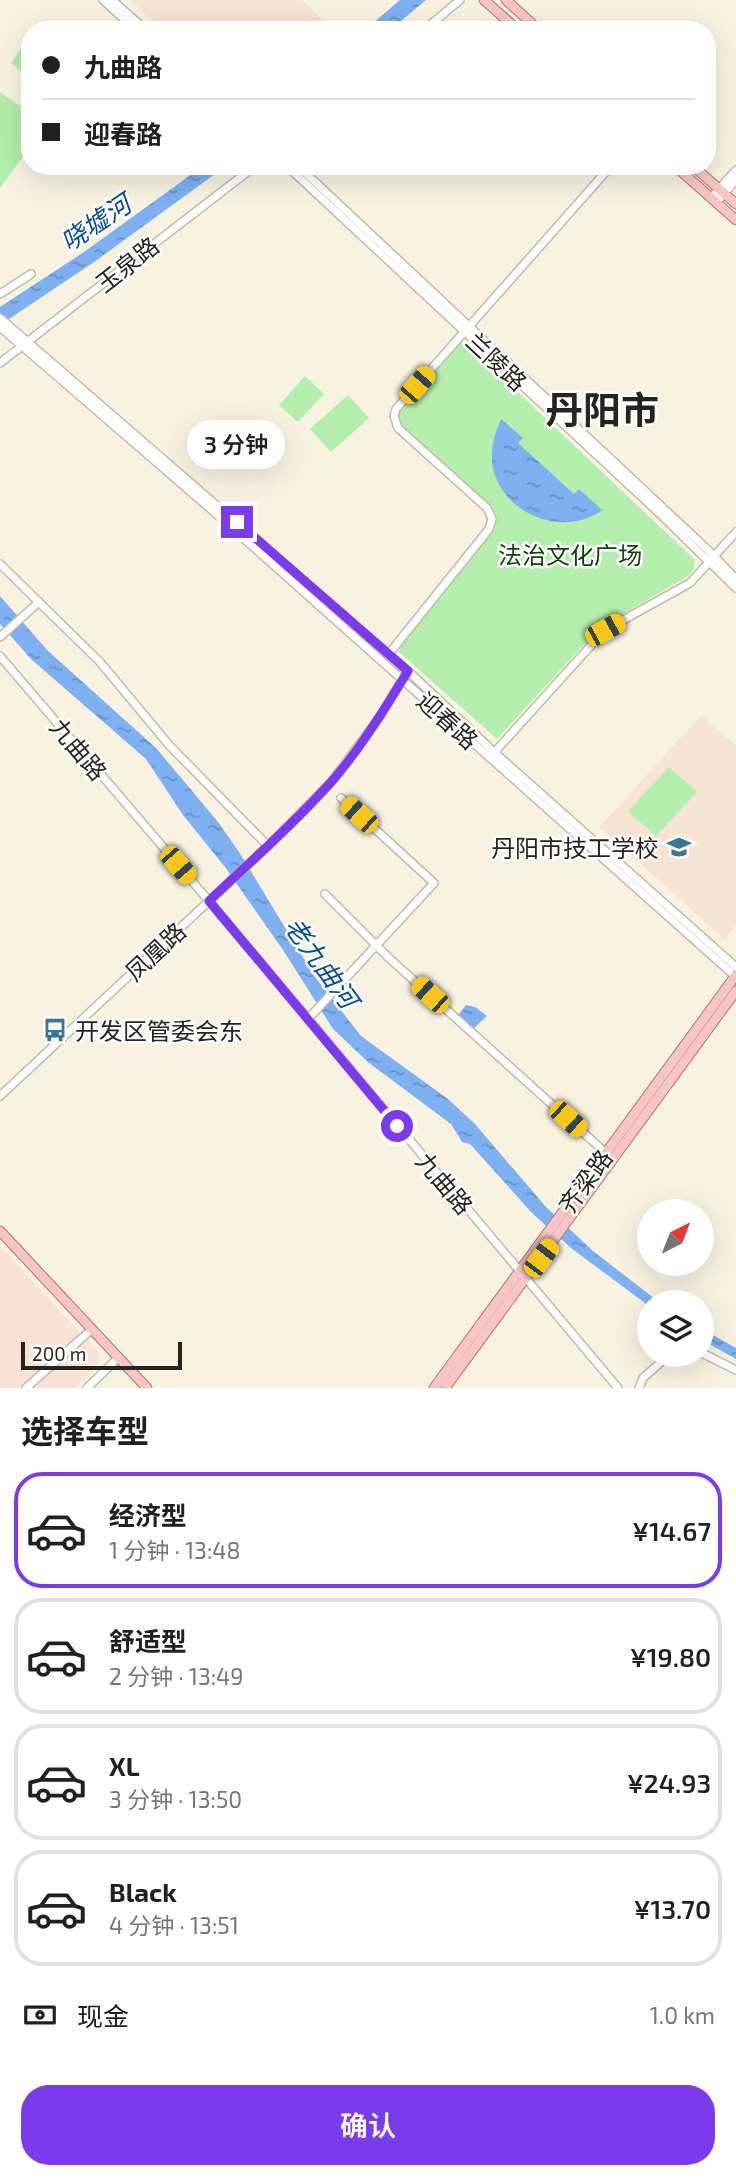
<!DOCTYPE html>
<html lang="zh">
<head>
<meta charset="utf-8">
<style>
	body { margin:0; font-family:"Exo 2","Noto Sans SC",sans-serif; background:#f6f6f6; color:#202124; height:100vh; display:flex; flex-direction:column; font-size:26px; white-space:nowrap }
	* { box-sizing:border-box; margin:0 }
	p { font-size:23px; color:#757577 }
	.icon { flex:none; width:38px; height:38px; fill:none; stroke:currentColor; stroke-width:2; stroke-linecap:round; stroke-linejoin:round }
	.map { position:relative; height:1388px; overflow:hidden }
	.sheet { display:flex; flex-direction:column; background:#fff; flex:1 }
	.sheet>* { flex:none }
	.hud { position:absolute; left:21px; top:21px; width:695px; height:154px; border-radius:28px; box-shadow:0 7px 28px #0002; display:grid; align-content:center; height:154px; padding:0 21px; background:#fff }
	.needle { width:46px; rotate:42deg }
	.buttons { position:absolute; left:637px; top:1199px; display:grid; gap:14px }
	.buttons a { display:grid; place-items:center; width:77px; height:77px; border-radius:50%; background:#fff; box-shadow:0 7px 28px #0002; font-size:35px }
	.scale { position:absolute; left:21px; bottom:18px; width:161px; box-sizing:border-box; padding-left:7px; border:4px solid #27241e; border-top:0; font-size:19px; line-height:24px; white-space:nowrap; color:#27241e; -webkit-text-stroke:5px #fefefe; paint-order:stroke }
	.end { position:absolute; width:32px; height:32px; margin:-16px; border:9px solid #7c3aed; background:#fff; box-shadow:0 0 0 4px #fff }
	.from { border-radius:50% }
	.bubble { position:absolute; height:49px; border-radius:24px; background:#fff; box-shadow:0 7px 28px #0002; font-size:23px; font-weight:600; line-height:49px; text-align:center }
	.car { position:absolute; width:21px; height:42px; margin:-21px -10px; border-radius:9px; box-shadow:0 0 5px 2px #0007; background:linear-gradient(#f5c518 24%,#345 0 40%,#f5c518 0 76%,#345 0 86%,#f5c518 0) }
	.hud b { display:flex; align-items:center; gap:24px; height:66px; font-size:26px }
	.hud b+b { border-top:2px solid #e0e0e0 }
	.hud i { width:18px; height:18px; background:#202124 }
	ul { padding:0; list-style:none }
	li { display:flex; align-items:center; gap:21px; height:116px; margin:0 14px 10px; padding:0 7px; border:4px solid #e0e0e0; border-radius:28px }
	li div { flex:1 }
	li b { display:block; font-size:26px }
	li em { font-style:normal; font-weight:600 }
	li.active { border-color:#7c3aed }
	li>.icon { width:63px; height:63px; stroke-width:1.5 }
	h2 { padding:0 21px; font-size:32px; line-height:84px }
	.pay { display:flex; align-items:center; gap:18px; height:77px; padding:0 21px; font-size:26px }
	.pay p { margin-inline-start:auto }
	.action { display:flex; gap:14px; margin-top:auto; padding:14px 21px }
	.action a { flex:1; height:80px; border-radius:28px; background:#7c3aed; color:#fff; font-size:28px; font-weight:600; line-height:80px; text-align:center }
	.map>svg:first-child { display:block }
</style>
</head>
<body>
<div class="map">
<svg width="736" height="1388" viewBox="0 0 736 1388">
	<defs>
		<pattern id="water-ripples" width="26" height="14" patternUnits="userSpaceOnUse" patternTransform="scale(1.75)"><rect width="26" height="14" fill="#7eaff1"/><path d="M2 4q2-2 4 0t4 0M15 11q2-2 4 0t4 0" fill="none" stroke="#678ec3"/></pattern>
	</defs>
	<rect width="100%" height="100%" fill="#f7f1e0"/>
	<path fill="#fae1d7" d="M0,1246l98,106 1,9 -4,8 -20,19h-75z"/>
	<g fill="#f5e4d2">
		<path d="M130,0h172l32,30h-171z"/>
		<path d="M701,715l35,31v178l-11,16 -125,-113z"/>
	</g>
	<g fill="#b4eead">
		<path d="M30,36v41l-19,-14z"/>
		<path d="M0,92l30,21v34l-30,41z"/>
		<path d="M461,342l10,6 224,212 -1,9 -9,9 -85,49 -103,112 -98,-87 2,-6 94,-117v-16l-5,-7 -89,-80 -3,-8 1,-6z"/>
		<path d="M305,376l19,18 -26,28 -19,-17z"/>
		<path d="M348,395l21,23 -38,34 -21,-23z"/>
		<path d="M669,767l28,25 -41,44 -28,-25z"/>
	</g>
	<g fill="url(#water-ripples)">
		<path d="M400,0h26l-36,30h-25z"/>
		<path d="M203,166h23l-132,96 -94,63v-18l84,-55z"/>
		<path d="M501,419l22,19 -5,5 56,51 5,-5 23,21c-35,26 -90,8 -106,-32 -8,-19 -3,-41 5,-59z"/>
		<path d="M0,596l47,54 109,98 62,74 23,33 74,122 46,59 87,63 27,25 71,83 47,44 66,51h-10v4l-78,-58 -40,-36 -61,-68 -8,-2 -11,-18 -82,-61 -36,-34 -48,-76 -60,-86 -42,-52 -37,-56 -115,-100 -31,-35z"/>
		<path d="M466,1005l9,2 12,9 -15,14 -15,-13z"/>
		<path d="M702,1329l34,19v11l-34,-19z"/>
	</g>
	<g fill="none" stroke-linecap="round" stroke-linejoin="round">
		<g stroke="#c1bbab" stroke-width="10">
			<g id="minor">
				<path d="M103,0l33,30"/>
				<path d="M112,0l34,30"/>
				<path d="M424,30l36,-30"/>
				<path d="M287,166l371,346 78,76"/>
				<path d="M298,166l410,384 28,29"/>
				<path d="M711,198l25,-28"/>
				<path d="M716,203l20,-23"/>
				<path d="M0,294l31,-20"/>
				<path d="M0,318l408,353 86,81 242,215"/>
				<path d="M0,327l213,184 523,466"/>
				<path d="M0,363l255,-197"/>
				<path d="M0,564l100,98 69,83 99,101"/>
				<path d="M0,637l39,-35"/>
				<path d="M388,655l101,-126 3,-10 -5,-11 -89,-80 -4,-12 2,-7 215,-243"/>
				<path d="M0,656l209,245 409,487"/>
				<path d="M492,755l113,-125 85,-47 46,-51"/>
				<path d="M325,894l65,65 216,194"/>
				<path d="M308,1019l126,-136 -93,-85"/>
				<path d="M0,1096l268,-250 65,-66 48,-65 23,-38"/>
				<path d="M702,1353l34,17"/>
				<path d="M26,1388l66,-59"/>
				<path d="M87,1388l31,-30"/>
				<path d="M639,1388l4,-10 27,-24"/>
			</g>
		</g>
		<g stroke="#ab7471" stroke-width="11">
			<g id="major">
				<path d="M484,0l34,30"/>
				<path d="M506,0l33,30"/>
				<path d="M675,166l61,54"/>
				<path d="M693,166l43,38"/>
				<path d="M0,1231l147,157"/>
				<path d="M434,1388l302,-413"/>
				<path d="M445,1388l291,-397"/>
			</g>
		</g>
		<use href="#minor" stroke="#fff" stroke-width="7"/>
		<use href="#major" stroke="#f7c5c5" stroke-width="9"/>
	</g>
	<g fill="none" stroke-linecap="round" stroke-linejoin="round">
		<path stroke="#7c3aed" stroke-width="9" d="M237,522l171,149c-23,37 -47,77 -76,110 -38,43 -82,81 -123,120l188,225"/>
	</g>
	<defs>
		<g id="school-bare" transform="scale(1.89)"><path d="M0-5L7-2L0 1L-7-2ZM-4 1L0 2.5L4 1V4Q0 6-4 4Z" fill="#3b758e" stroke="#fefefe" stroke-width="2.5" paint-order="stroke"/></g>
		<g id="bus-bare" transform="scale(1.89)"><path d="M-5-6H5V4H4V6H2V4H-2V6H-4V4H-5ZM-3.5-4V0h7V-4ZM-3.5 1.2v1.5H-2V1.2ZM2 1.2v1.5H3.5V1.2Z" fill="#3b758e" stroke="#fefefe" stroke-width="2.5" paint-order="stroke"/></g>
	</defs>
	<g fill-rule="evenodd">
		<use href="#school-bare" x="679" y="847"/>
		<use href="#bus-bare" x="55" y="1030"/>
	</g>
	<g text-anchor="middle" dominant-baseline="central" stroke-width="5" stroke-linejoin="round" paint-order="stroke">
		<g font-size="24" fill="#27241e" stroke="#fefefe">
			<text transform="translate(127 264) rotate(-38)">玉泉路</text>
			<text transform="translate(497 361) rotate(43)">兰陵路</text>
			<text transform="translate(448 720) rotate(42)">迎春路</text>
			<text transform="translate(79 749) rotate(50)">九曲路</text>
			<text transform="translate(155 951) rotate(-43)">凤凰路</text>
			<text transform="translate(585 1181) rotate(-54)">齐梁路</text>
			<text transform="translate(445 1183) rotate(50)">九曲路</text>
		</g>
		<g font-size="24" fill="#153d11" stroke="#fefefe">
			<text x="570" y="554">法治文化广场</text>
		</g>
		<g font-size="24" fill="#27241e" stroke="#fefefe" text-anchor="end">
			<text x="659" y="847">丹阳市技工学校</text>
			<text x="75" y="1030" text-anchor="start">开发区管委会东</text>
		</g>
		<g font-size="26" font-style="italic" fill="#064a96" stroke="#fefefe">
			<text transform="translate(95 222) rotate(-34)">哓墟河</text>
			<text transform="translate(322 962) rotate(54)">老九曲河</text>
		</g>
		<g font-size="38" font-weight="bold" fill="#27241e" stroke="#fefefe">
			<text x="602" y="409">丹阳市</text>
		</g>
	</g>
</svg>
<div class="buttons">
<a><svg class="needle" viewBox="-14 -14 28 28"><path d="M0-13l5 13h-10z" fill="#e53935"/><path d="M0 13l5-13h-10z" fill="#757577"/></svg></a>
<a><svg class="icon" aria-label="layers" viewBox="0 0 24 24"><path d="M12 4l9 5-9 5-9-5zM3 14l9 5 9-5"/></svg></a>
</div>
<div class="scale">200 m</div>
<i class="end from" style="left:397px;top:1126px"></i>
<i class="end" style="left:237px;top:522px"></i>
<div class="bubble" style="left:187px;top:420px;width:98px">3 分钟</div>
<i class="car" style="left:417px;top:385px;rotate:41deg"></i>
<i class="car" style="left:605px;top:630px;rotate:61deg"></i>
<i class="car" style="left:359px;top:815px;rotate:312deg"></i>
<i class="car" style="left:178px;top:865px;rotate:139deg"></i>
<i class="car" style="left:430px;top:995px;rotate:312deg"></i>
<i class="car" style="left:568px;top:1119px;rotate:132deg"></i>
<i class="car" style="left:541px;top:1258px;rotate:37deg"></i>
<div class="hud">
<b><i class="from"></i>九曲路</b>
<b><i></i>迎春路</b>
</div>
</div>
<section class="sheet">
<h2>选择车型</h2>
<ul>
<li class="active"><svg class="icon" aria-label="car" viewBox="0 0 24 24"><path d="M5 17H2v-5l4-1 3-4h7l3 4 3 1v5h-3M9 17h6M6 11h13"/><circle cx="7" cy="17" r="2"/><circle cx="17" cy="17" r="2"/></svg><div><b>经济型</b><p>1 分钟 · 13:48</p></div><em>¥14.67</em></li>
<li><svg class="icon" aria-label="car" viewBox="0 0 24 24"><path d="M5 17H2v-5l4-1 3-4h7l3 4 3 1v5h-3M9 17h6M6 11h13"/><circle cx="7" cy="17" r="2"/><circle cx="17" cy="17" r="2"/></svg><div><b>舒适型</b><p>2 分钟 · 13:49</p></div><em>¥19.80</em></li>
<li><svg class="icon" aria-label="car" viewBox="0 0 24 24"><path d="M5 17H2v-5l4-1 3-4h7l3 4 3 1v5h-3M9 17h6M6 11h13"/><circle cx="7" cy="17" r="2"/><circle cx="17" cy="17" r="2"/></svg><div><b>XL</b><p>3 分钟 · 13:50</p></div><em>¥24.93</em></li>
<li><svg class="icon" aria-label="car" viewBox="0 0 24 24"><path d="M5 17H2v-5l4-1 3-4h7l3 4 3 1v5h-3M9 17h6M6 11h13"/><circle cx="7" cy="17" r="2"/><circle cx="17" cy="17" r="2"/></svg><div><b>Black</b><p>4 分钟 · 13:51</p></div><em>¥13.70</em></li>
</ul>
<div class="pay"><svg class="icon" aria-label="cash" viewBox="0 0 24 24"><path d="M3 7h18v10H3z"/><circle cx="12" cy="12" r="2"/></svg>现金<p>1.0 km</p></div>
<div class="action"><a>确认</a></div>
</section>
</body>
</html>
